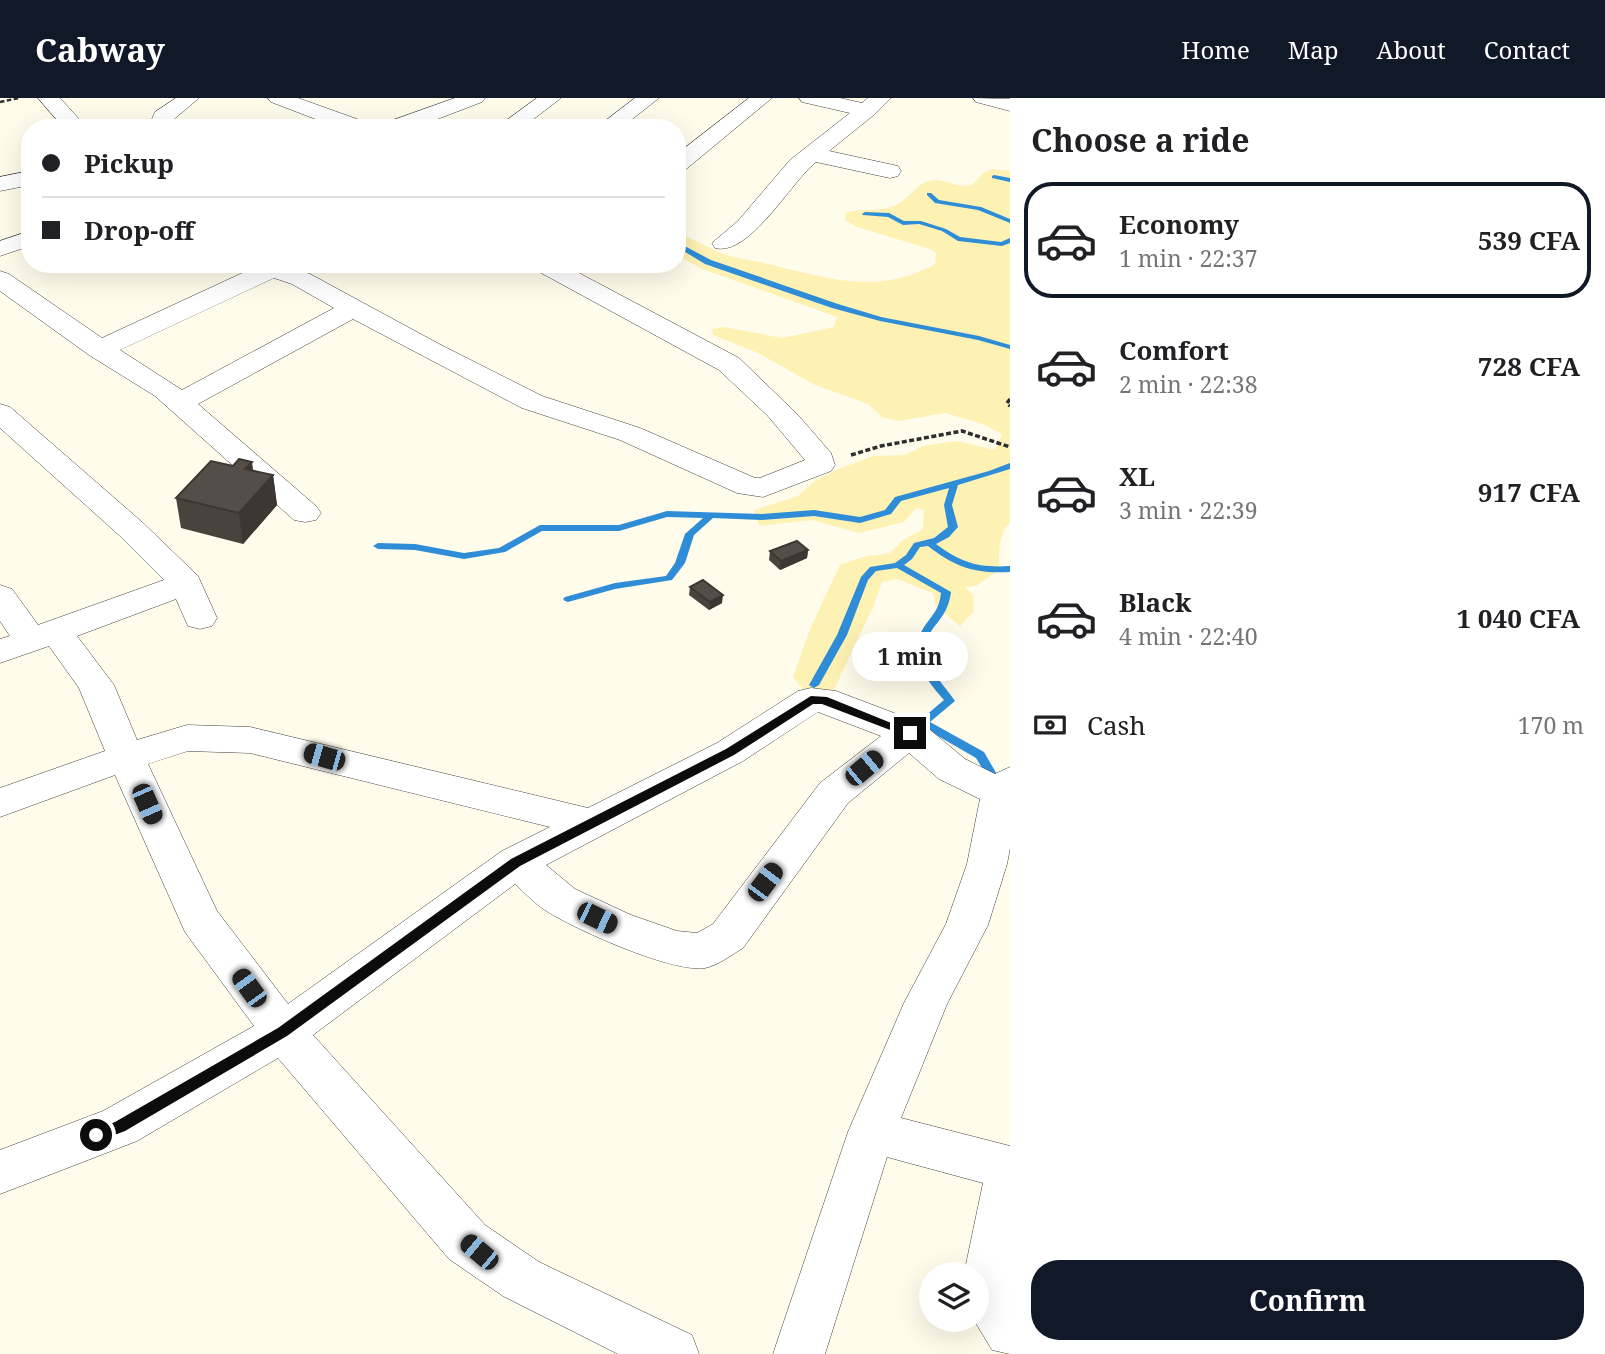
<!DOCTYPE html>
<html lang="en">
<head>
<meta charset="utf-8">
<style>
	body { margin:0; font-family:"Noto Serif",serif; background:#f6f6f6; color:#202124; height:100vh; display:flex; flex-direction:column; font-size:26px; white-space:nowrap }
	* { box-sizing:border-box; margin:0 }
	p { font-size:23px; color:#757577 }
	.icon { flex:none; width:38px; height:38px; fill:none; stroke:currentColor; stroke-width:2; stroke-linecap:round; stroke-linejoin:round }
	.map { position:relative; flex:1; overflow:hidden }
	.details { display:flex; flex-direction:column; background:#fff; width:595px }
	.details>* { flex:none }
	.banner { position:absolute; left:21px; top:21px; width:665px; height:154px; border-radius:28px; box-shadow:0 7px 28px #0002; display:grid; align-content:center; height:154px; padding:0 21px; background:#fff }
	.buttons { position:absolute; left:919px; top:1164px; display:grid; gap:14px }
	.buttons a { display:grid; place-items:center; width:70px; height:70px; border-radius:50%; background:#fff; box-shadow:0 7px 28px #0002; font-size:35px }
	.end { position:absolute; width:32px; height:32px; margin:-16px; border:9px solid #0c0c0c; background:#fff; box-shadow:0 0 0 4px #fff }
	.from { border-radius:50% }
	.bubble { position:absolute; height:49px; border-radius:24px; background:#fff; box-shadow:0 7px 28px #0002; font-size:23px; font-weight:700; line-height:49px; text-align:center }
	.car { position:absolute; width:21px; height:42px; margin:-21px -10px; border-radius:9px; box-shadow:0 0 5px 2px #0007; background:linear-gradient(#222 24%,#8ab4d8 0 40%,#222 0 76%,#8ab4d8 0 86%,#222 0) }
	.banner b { display:flex; align-items:center; gap:24px; height:66px; font-size:26px }
	.banner b+b { border-top:2px solid #e0e0e0 }
	.banner i { width:18px; height:18px; background:#202124 }
	ul { padding:0; list-style:none }
	li { display:flex; align-items:center; gap:21px; height:116px; margin:0 14px 10px; padding:0 7px; border:4px solid transparent; border-radius:28px }
	li div { flex:1 }
	li b { display:block; font-size:26px }
	li em { font-style:normal; font-weight:700 }
	li.selected { border-color:#111827 }
	li>.icon { width:63px; height:63px; stroke-width:1.5 }
	h2 { padding:0 21px; font-size:32px; line-height:84px }
	.pay { display:flex; align-items:center; gap:18px; height:77px; padding:0 21px; font-size:26px }
	.pay p { margin-inline-start:auto }
	.primary-button { display:flex; gap:14px; margin-top:auto; padding:14px 21px }
	.primary-button a { flex:1; height:80px; border-radius:28px; background:#111827; color:#fff; font-size:28px; font-weight:700; line-height:80px; text-align:center }
	header { display:flex; align-items:center; gap:42px; box-sizing:border-box; height:98px; padding:0 35px; background:#111827; color:#fff }
	header strong { font-size:33px }
	nav { display:flex; gap:38px; margin-inline-start:auto; font-size:24px }
	main { display:flex; flex:1; min-height:0 }
	.map>svg:first-child { display:block }
</style>
</head>
<body>
<header>
<strong>Cabway</strong>
<nav><a>Home</a><a>Map</a><a>About</a><a>Contact</a></nav>
</header>
<main>
<div class="map">
<svg width="1010" height="1256" viewBox="0 0 1010 1256">
	<rect width="100%" height="100%" fill="#fffceb"/>
	<path fill="#fef1b4" d="M993,71l17,2v351c-12,13 -11,31 -11,48l-23,16 -10,1 7,9 1,15 -14,15 -24,-20 -3,-13 -36,-14 -15,3 -9,25 -41,87h-25l-14,-17 17,-48 30,-64 23,-8 27,-4 13,-13 20,-11 1,-19 -8,-2 -12,14 -45,11 -47,-13 -53,6 -5,-16 44,-14 18,-16 20,-10 37,-14 32,-1 18,-9 34,-5 38,9 7,-16 -19,-10 -38,-11 -47,8 -16,-4 -14,-13 -53,-19 -57,-32 -45,-18 -1,-6 12,-2 58,11 52,-11 3,-10 -135,-48 -25,-14v-22c14,5 26,12 39,18 15,7 36,9 52,13 59,14 111,32 167,0l1,-11 -6,-4 -73,-22 -12,-7v-7c19,-6 37,0 53,-9 13,-7 20,-23 36,-24 11,-1 28,10 38,4 10,-6 6,-11 21,-15z"/>
	<g fill="none" stroke-linecap="round" stroke-linejoin="round">
		<g fill="#2e8dd6" fill-rule="evenodd">
			<path d="M994,77l16,3v4l-18,-4v-2z"/>
			<path d="M927,95h4l8,7 42,7 29,12v4l-32,-13 -43,-7 -8,-8z"/>
			<path d="M865,114l24,1 15,8h17l25,8 14,8 41,5 9,-4v5l-8,3 -44,-5 -16,-10 -23,-7 -16,1 -15,-8 -25,-2 -1,-1z"/>
			<path d="M677,144l34,18 127,44 43,13 98,19 31,9v4l-32,-9 -98,-19 -48,-13 -127,-44 -28,-17z"/>
			<path d="M1010,365v6l-52,16 -6,20 6,22 -9,10 -13,7c26,19 42,24 74,22v6c-35,2 -55,-5 -82,-26l-8,1 -8,12 -8,6 47,27c-2,15 -7,23 -17,35 -21,29 5,51 21,74l-25,21 54,30 18,31 -1,3h-8l-17,-28 -57,-33 -1,-3 26,-22c-18,-21 -38,-45 -20,-73 9,-13 15,-17 17,-34l-44,-25 -21,3 -8,9 -21,55 -28,50 -5,3 -5,-3 28,-50 24,-58 9,-10 25,-4 11,-8 8,-12 20,-5 14,-11 -4,-22 5,-17 -48,13 -10,13 -31,9 -46,-7 -53,4 -48,-2 -19,17 -9,28 -13,17 -57,9 -47,13 -3,-1 -2,-2 2,-2 50,-14 51,-7 9,-13 10,-29 18,-16 -36,-1 -48,14h-77l-37,21 -41,7 -49,-9 -37,-1 -5,-3 5,-3 37,1 49,9 35,-5 41,-23h79l48,-14 94,3 53,-4 46,7 25,-7 10,-13 94,-26z"/>
		</g>
		<g stroke="#3f3f3f" stroke-width="1">
			<g id="minor">
				<path d="M38,0h22l27,30h-23z"/>
				<path d="M176,0h23l-26,22 -3,8h-22l7,-16z"/>
				<path d="M268,0h30l70,25 3,5h-32l-68,-26z"/>
				<path d="M455,0h30l-3,4 -68,26h-32l3,-5z"/>
				<path d="M537,0h24l-39,30h-26z"/>
				<path d="M635,0h24l-38,30h-25z"/>
				<path d="M749,0h23l-87,72 -8,2v-18z"/>
				<path d="M799,0h41l22,5 6,-5h23l-16,16 -46,37 69,15 3,5 -3,5 -8,2 -74,-16c-25,20 -67,95 -101,86l-3,-5 26,-22 52,-61 60,-47 -48,-11z"/>
				<path d="M973,0l37,1v12l-34,-9z"/>
				<path d="M30,73v14l-30,6v-14z"/>
				<path d="M30,133v15l-30,10v-15z"/>
				<path d="M248,166h36l26,10 129,70 103,52 98,32 115,50h5l45,-18 -38,-45 -48,-45 -185,-101 -3,-5h31l177,94 59,57 33,38 4,12 -4,6 -68,26 -26,-4 -117,-53 -98,-32 -169,-89 -155,85 118,102 5,7 -5,7 -11,2 -11,-2 -139,-124 -66,-41 -89,-64v-20l9,3 93,64 149,-69zM274,180l18,6 42,24 -152,82 -62,-40z"/>
				<path d="M0,306l10,3 132,115 56,54 19,42 -5,8 -12,3 -12,-3 -12,-27 -99,37 37,49 23,55 50,-15 63,2 338,81 129,-65 81,-52 13,-3 25,3 87,33 42,35 30,15 15,-7v81l-3,16 -19,61 -41,79 -46,114 109,28v208l-18,-4 -18,-30h2v-46h-12l19,-91 -96,-26 -62,197h-52l75,-222 56,-129 42,-79 21,-60 13,-65 -41,-20 -30,-26 -61,50 -105,145c-12,7 -24,17 -38,20 -33,5 -128,-38 -157,-56 -12,-7 -23,-19 -33,-28l-202,151 172,190 54,37 153,73 7,19h-81l-115,-58 -54,-37 -171,-201 -141,83 -137,53v-44l103,-39 151,-85 -69,-94 -70,-157 -115,42v-29l105,-37 -26,-63 -30,-42 -49,17v-24l10,-3 -10,-15v-36l12,4 26,36 126,-45 -44,-44 -120,-108zM818,614l63,24 -61,47 -107,141 -16,9 -20,-2 -46,-16 -56,-26 -29,-24 197,-104zM188,653l62,2 300,74 -48,24 -214,153 -71,-93 -69,-147z"/>
			</g>
		</g>
		<path stroke="#2e2e2e" stroke-width="2.5" stroke-dasharray="4.5 2.5" stroke-linecap="butt" d="M0,4l19,-4"/>
		<g stroke="#2e2e2e" stroke-width="3.5" stroke-dasharray="5 2.5" stroke-linecap="butt">
			<path d="M1010,301l-3,4 3,3"/>
			<path d="M851,357l30,-9 81,-15 48,16"/>
		</g>
		<use href="#minor" fill="#fff" fill-rule="evenodd"/>
	</g>
	<g fill="#49433e">
		<path d="M253,372l20,5 4,30 -34,39 -62,-16 -5,-30z"/>
		<path d="M808,452l-1,8 -27,12 -11,-10 1,-9z"/>
		<path d="M690,489l32,16 -13,7 -20,-15z"/>
	</g>
	<g fill="#3c3732">
		<path d="M252,364l4,30 -11,-23z"/>
		<path d="M273,377l4,30 -34,39 -4,-31z"/>
		<path d="M808,452l-1,8 -27,12 1,-9z"/>
		<path d="M723,497l-1,8 -13,7 1,-8z"/>
	</g>
	<g fill="#554e48" stroke="#3c3732" stroke-width="2">
		<path d="M239,361l13,3 -7,7 28,6 -34,38 -63,-15 35,-37 22,5z"/>
		<path d="M797,443l11,9 -27,11 -11,-10z"/>
		<path d="M703,482l20,15 -13,7 -20,-15z"/>
	</g>
	<path fill="#0c0c0c" d="M811,598l16,1 89,36 -2,3h-8l-84,-32h-9l-79,51 -214,111 -233,170 -162,95 -29,11 -5,-2 -3,-5 3,-4 24,-9 163,-94 233,-169 215,-110z"/>
</svg>
<div class="buttons">
<a><svg class="icon" aria-label="layers" viewBox="0 0 24 24"><path d="M12 4l9 5-9 5-9-5zM3 14l9 5 9-5"/></svg></a>
</div>
<i class="end from" style="left:96px;top:1037px"></i>
<i class="end" style="left:910px;top:635px"></i>
<div class="bubble" style="left:852px;top:534px;width:116px">1 min</div>
<i class="car" style="left:324px;top:659px;rotate:286deg"></i>
<i class="car" style="left:864px;top:670px;rotate:50deg"></i>
<i class="car" style="left:147px;top:706px;rotate:156deg"></i>
<i class="car" style="left:765px;top:784px;rotate:37deg"></i>
<i class="car" style="left:597px;top:820px;rotate:116deg"></i>
<i class="car" style="left:249px;top:890px;rotate:324deg"></i>
<i class="car" style="left:479px;top:1154px;rotate:310deg"></i>
<div class="banner">
<b><i class="from"></i>Pickup</b>
<b><i></i>Drop-off</b>
</div>
</div>
<section class="details">
<h2>Choose a ride</h2>
<ul>
<li class="selected"><svg class="icon" aria-label="car" viewBox="0 0 24 24"><path d="M5 17H2v-5l4-1 3-4h7l3 4 3 1v5h-3M9 17h6M6 11h13"/><circle cx="7" cy="17" r="2"/><circle cx="17" cy="17" r="2"/></svg><div><b>Economy</b><p>1 min · 22:37</p></div><em>539 CFA</em></li>
<li><svg class="icon" aria-label="car" viewBox="0 0 24 24"><path d="M5 17H2v-5l4-1 3-4h7l3 4 3 1v5h-3M9 17h6M6 11h13"/><circle cx="7" cy="17" r="2"/><circle cx="17" cy="17" r="2"/></svg><div><b>Comfort</b><p>2 min · 22:38</p></div><em>728 CFA</em></li>
<li><svg class="icon" aria-label="car" viewBox="0 0 24 24"><path d="M5 17H2v-5l4-1 3-4h7l3 4 3 1v5h-3M9 17h6M6 11h13"/><circle cx="7" cy="17" r="2"/><circle cx="17" cy="17" r="2"/></svg><div><b>XL</b><p>3 min · 22:39</p></div><em>917 CFA</em></li>
<li><svg class="icon" aria-label="car" viewBox="0 0 24 24"><path d="M5 17H2v-5l4-1 3-4h7l3 4 3 1v5h-3M9 17h6M6 11h13"/><circle cx="7" cy="17" r="2"/><circle cx="17" cy="17" r="2"/></svg><div><b>Black</b><p>4 min · 22:40</p></div><em>1 040 CFA</em></li>
</ul>
<div class="pay"><svg class="icon" aria-label="cash" viewBox="0 0 24 24"><path d="M3 7h18v10H3z"/><circle cx="12" cy="12" r="2"/></svg>Cash<p>170 m</p></div>
<div class="primary-button"><a>Confirm</a></div>
</section>
</main>
</body>
</html>
